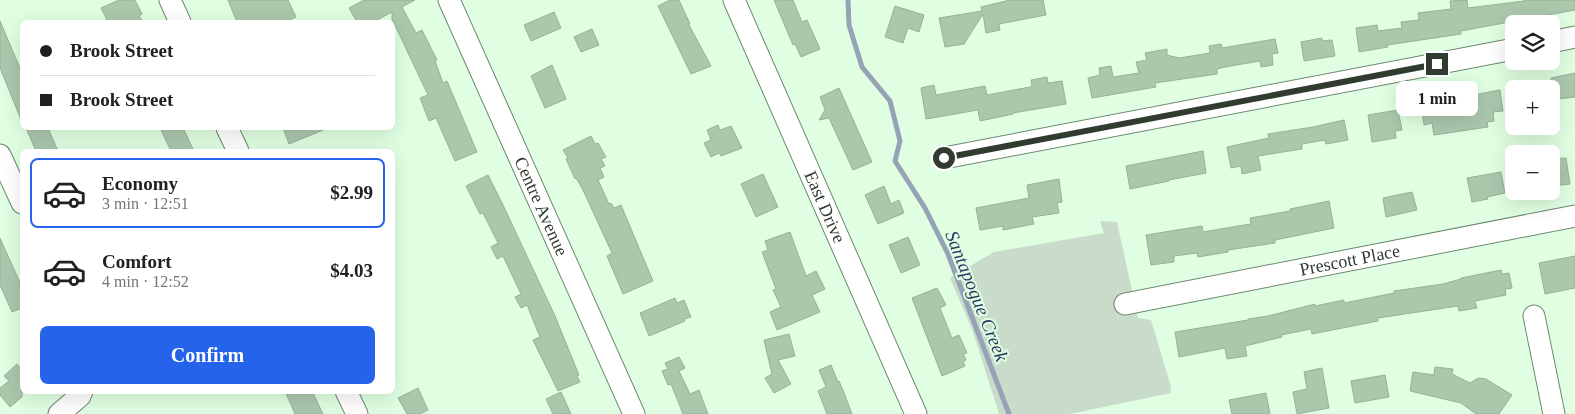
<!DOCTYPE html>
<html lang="en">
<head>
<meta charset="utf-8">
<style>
	body { margin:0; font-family:"Times New Roman",serif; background:#f2f2f2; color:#202124; height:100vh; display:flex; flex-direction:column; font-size:19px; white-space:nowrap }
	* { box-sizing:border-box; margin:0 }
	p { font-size:16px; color:#757577 }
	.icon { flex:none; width:28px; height:28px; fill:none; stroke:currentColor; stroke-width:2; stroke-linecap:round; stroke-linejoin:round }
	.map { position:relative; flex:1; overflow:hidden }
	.sheet { position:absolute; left:20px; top:149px; width:375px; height:245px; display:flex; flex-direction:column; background:#fff; border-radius:8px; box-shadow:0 5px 20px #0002 }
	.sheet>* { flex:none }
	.guide { position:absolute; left:20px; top:20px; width:375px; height:110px; border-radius:8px; box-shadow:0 5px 20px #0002; display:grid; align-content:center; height:110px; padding:0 20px; background:#fff }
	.fabs { position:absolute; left:1505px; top:15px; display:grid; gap:10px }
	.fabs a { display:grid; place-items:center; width:55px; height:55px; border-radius:8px; background:#fff; box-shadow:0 5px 20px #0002; font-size:25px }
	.end { position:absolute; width:22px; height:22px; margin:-11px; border:6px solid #313c31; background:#fff; box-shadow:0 0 0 2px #fff }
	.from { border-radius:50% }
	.bubble { position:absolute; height:35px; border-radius:8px; background:#fff; box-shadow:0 5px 20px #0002; font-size:16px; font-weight:800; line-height:35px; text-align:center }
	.guide b { display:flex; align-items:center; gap:18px; height:48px; font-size:19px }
	.guide b+b { border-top:1px solid #e0e0e0 }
	.guide i { width:12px; height:12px; background:#202124 }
	ul { padding:9px 0 0; list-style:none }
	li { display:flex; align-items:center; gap:15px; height:70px; margin:0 10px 8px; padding:0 10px; border:2px solid transparent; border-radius:8px }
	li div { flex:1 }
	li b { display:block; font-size:19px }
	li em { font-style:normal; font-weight:800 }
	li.active { border-color:#2563eb }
	li>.icon { width:45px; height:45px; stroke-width:1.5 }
	.primary-button { display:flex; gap:10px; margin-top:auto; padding:10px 20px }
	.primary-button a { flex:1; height:58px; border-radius:8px; background:#2563eb; color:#fff; font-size:20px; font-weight:800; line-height:58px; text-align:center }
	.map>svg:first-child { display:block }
</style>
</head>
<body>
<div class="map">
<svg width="1575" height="414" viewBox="0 0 1575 414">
	<rect width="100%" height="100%" fill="#e0ffe2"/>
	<path fill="#c9dbca" d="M1100,221l17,1 21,96 13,2 20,67v6l-101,21h-71l-26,-82 -23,-54 44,-26 110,-19z"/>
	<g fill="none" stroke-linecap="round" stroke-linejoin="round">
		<path stroke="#96a2b5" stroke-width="5" d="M848,0l1,25 13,42 28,34 10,40 -5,20 30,47 23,46 61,160"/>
	</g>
	<g fill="#abc8ad" stroke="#95b297">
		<path d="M119,0h16l7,14 -3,2 4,6h-35l-7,-14z"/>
		<path d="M228,0h60l8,17 -11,5h-48z"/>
		<path d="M364,0h51l-13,7 14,26 6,-3 15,30 -2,1 8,22 4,-2 30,71 -22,9 -19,-43 -7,3 -9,-23 8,-3 -36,-76v-7l-19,10h-16l-8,-14z"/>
		<path d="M670,0h9l11,24 -1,1 22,41 -20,8 -33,-68z"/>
		<path d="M774,0h19l9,22 5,-2 13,29 -19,8 -6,-13 -2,1z"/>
		<path d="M1010,0h33l3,15 -47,9 1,6 -14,3 -3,-19 -19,30 -19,3 -6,-29 43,-7 -1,-4z"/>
		<path d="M1467,0l1,8 56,-7v-1h51v10l-114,21v3l-74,11 1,2 -29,5 -3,-24 21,-3 1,6 24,-3 -1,-6 18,-2 -1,-7 33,-4 -1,-8z"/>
		<path d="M895,6l29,9 -5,17 -11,-4 -5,15 -18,-6z"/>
		<path d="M554,12l7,16 -30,13 -7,-16z"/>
		<path d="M0,21l22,52v49l-22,-54z"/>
		<path d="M592,29l7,16 -18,7 -7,-15z"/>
		<path d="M1322,38v3l10,-1 3,16 -31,5 -3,-19z"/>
		<path d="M1275,39l3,14 -6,1 1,11 -12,2 -1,-6 -35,6 -8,2v5l-62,9 1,4 -64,11 -4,-20 12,-3 -1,-7 12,-2 2,11 26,-4 -3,-11 11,-2 -2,-7 22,-4v6l12,3 31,-5 -1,-7 12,-2 1,4z"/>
		<path d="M552,65l14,34 -21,9 -14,-32z"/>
		<path d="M1575,73v24l-24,3v-22z"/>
		<path d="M1047,77l1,6 14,-2 4,23 -53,9v1l-33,7 -2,-11 -52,9 -5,-31 13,-3 2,10 49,-9 2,9 43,-8 2,-1 -1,-6z"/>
		<path d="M839,88l33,74 -19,8 -24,-52 -10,2 6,-10 -5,-13z"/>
		<path d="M1500,90l3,21 -10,1 1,9 -7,1 1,5 -54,8 -2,-12 -8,2 -3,-20 52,-8v-2z"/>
		<path d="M1398,110l4,20 -7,1 1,7 -24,4 -4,-27z"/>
		<path d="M1344,120l4,20 -22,4 -1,-4 -23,4v5l-44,7 3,14 -19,4 -1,-8 -10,2 -4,-21 42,-9 -1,-4 45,-7z"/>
		<path d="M718,125l2,5 11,-4 11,22 -21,8 -2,-3 -8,4 -7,-14 7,-3 -4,-10z"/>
		<path d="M26,128h22l10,23h-22z"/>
		<path d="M160,128h23l11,23h-23z"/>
		<path d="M283,128h45l-39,16z"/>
		<path d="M591,136l4,8 3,-1 8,14 -5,2 4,7 -5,2 4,9 -6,3 11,24 2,-1 3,5 7,-3 32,76 -30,13 -16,-38 5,-3 -30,-65 -6,-10 -1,1 -9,-20 2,-1 -5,-8z"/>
		<path d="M1203,151l3,22 -37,7v1l-39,8 -4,-23z"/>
		<path d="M1566,158l4,26 -19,2v-27z"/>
		<path d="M1501,172l4,21 -18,4 1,2 -16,3 -5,-24z"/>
		<path d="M763,174l15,33 -22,10 -15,-33z"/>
		<path d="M488,175l15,30 52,111 24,59 -2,1 3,6 -22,9 -25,-51 7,-3 -13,-32 -6,3 -6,-11 6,-3 -18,-38 -6,3 -6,-12 7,-4 -15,-30 -3,1 -14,-28z"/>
		<path d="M1059,179l3,23 -5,1 2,10 -27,4 2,7 -31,6v-4l-23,4 -4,-22 53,-10 -2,-13z"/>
		<path d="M884,186l7,18 8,-4 5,13 -26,11 -13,-29z"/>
		<path d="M1412,192l5,18 -31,7 -3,-19z"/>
		<path d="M1329,201l5,27 -59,12v3l-47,7v2l-30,5 -1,-4 -23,3v6l-23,3 -5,-30 56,-9 1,6 35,-6 13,-2 -1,-6 40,-7v-2z"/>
		<path d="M790,232l16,44 10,-5 9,18 -13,6 8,17 -43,18 -7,-18 11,-5 -8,-17 3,-1 -14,-37 6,-2 -3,-9z"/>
		<path d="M908,237l12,28 -19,8 -12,-28z"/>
		<path d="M0,238l22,49v21l-10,4 -12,-27z"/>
		<path d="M1575,256v32l-30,6 -6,-31z"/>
		<path d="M1501,270l1,4 7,-1 3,15 -7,1 1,6 -31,6 2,7 -18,3 -1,-5 -80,12v3l-66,13 -1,-5 -30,6 1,2 -37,9 2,10 -20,3 -2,-11 -46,9 -4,-25 73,-12v-1l20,-3 47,-12v2l29,-6v3l50,-10v-2l49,-7 18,-5v-1z"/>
		<path d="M937,288l9,17 -6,3 12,30 7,-3 8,18 -4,1 3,6 -3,2 2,4 -23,10 -30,-78z"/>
		<path d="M675,298l2,5 7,-3 7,17 -7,2 1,2 -36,15 -9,-23z"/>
		<path d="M789,334l6,22 -17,4 13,24 -17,9 -9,-15 7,-4 -8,-34z"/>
		<path d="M679,357l6,11 -6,3 11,23 9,-4 9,24h-25l-12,-30 -3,1 -6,-14 6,-2 -3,-6z"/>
		<path d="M17,364l5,6v27l-12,10 -10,-12v-7l9,-7 -5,-5z"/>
		<path d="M831,365l7,17 1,-1 4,9 9,24h-25l-9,-23 8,-4 -7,-17z"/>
		<path d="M1435,367l18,2 -1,5 18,9 8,-5 8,1 26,16 -13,19h-23l-15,-11 -51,-12 3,-19 21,3z"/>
		<path d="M1322,368l7,40 -32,6 -4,-22 14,-3 -3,-17z"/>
		<path d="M1385,375l4,22 -34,6 -4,-22z"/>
		<path d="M418,388l10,22 -8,4h-13l-9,-16z"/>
		<path d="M285,391h27l11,23h-28z"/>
		<path d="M561,392l10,22h-18l-7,-15z"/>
		<path d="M1266,393l4,21h-38l-3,-14z"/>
	</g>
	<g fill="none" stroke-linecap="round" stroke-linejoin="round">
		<g stroke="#6e8970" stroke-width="23">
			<g id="minor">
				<path d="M170,0l10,22"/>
				<path id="s1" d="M449,0l185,414"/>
				<path id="s2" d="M734,0l182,414"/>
				<path d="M1551,42l24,-5"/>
				<path d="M227,128l11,23"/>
				<path d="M0,155l22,48"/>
				<path d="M944,158l570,-109"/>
				<path id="s3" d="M1125,304l450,-88"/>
				<path d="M1534,316l20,98"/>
				<path d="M346,391l11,23"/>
				<path d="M59,414l21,-18 2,-5"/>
			</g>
		</g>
		<use href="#minor" stroke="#fff" stroke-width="21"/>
	</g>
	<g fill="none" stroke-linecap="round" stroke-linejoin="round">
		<path stroke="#313c31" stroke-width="6" d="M944,158l493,-94"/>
	</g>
	<g text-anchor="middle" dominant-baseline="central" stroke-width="4" stroke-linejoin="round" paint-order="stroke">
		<g font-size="18" fill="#313c31" stroke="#e0ffe2">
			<text stroke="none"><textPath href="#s1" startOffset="226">Centre Avenue</textPath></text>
			<text stroke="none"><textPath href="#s2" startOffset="226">East Drive</textPath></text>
			<text stroke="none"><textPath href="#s3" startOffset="229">Prescott Place</textPath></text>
		</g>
		<g font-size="19" font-style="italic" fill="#2c3863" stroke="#e0ffe2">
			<text transform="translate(977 296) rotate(68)">Santapogue Creek</text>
		</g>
	</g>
</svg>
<div class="fabs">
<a><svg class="icon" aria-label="layers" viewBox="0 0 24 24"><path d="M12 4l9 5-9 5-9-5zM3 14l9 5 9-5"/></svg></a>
<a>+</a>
<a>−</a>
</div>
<i class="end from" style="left:944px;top:158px"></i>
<i class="end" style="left:1437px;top:64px"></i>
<div class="bubble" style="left:1396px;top:81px;width:82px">1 min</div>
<div class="guide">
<b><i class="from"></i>Brook Street</b>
<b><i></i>Brook Street</b>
</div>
<section class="sheet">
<ul>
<li class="active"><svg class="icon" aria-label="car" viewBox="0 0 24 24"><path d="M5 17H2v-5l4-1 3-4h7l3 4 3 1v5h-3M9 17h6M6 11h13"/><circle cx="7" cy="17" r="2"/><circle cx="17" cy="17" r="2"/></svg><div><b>Economy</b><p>3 min · 12:51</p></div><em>$2.99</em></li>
<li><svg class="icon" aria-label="car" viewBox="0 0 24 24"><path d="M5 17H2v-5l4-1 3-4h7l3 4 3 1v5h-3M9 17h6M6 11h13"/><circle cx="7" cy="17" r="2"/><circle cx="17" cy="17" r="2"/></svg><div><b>Comfort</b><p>4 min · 12:52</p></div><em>$4.03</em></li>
</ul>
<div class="primary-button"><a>Confirm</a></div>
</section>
</div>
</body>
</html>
